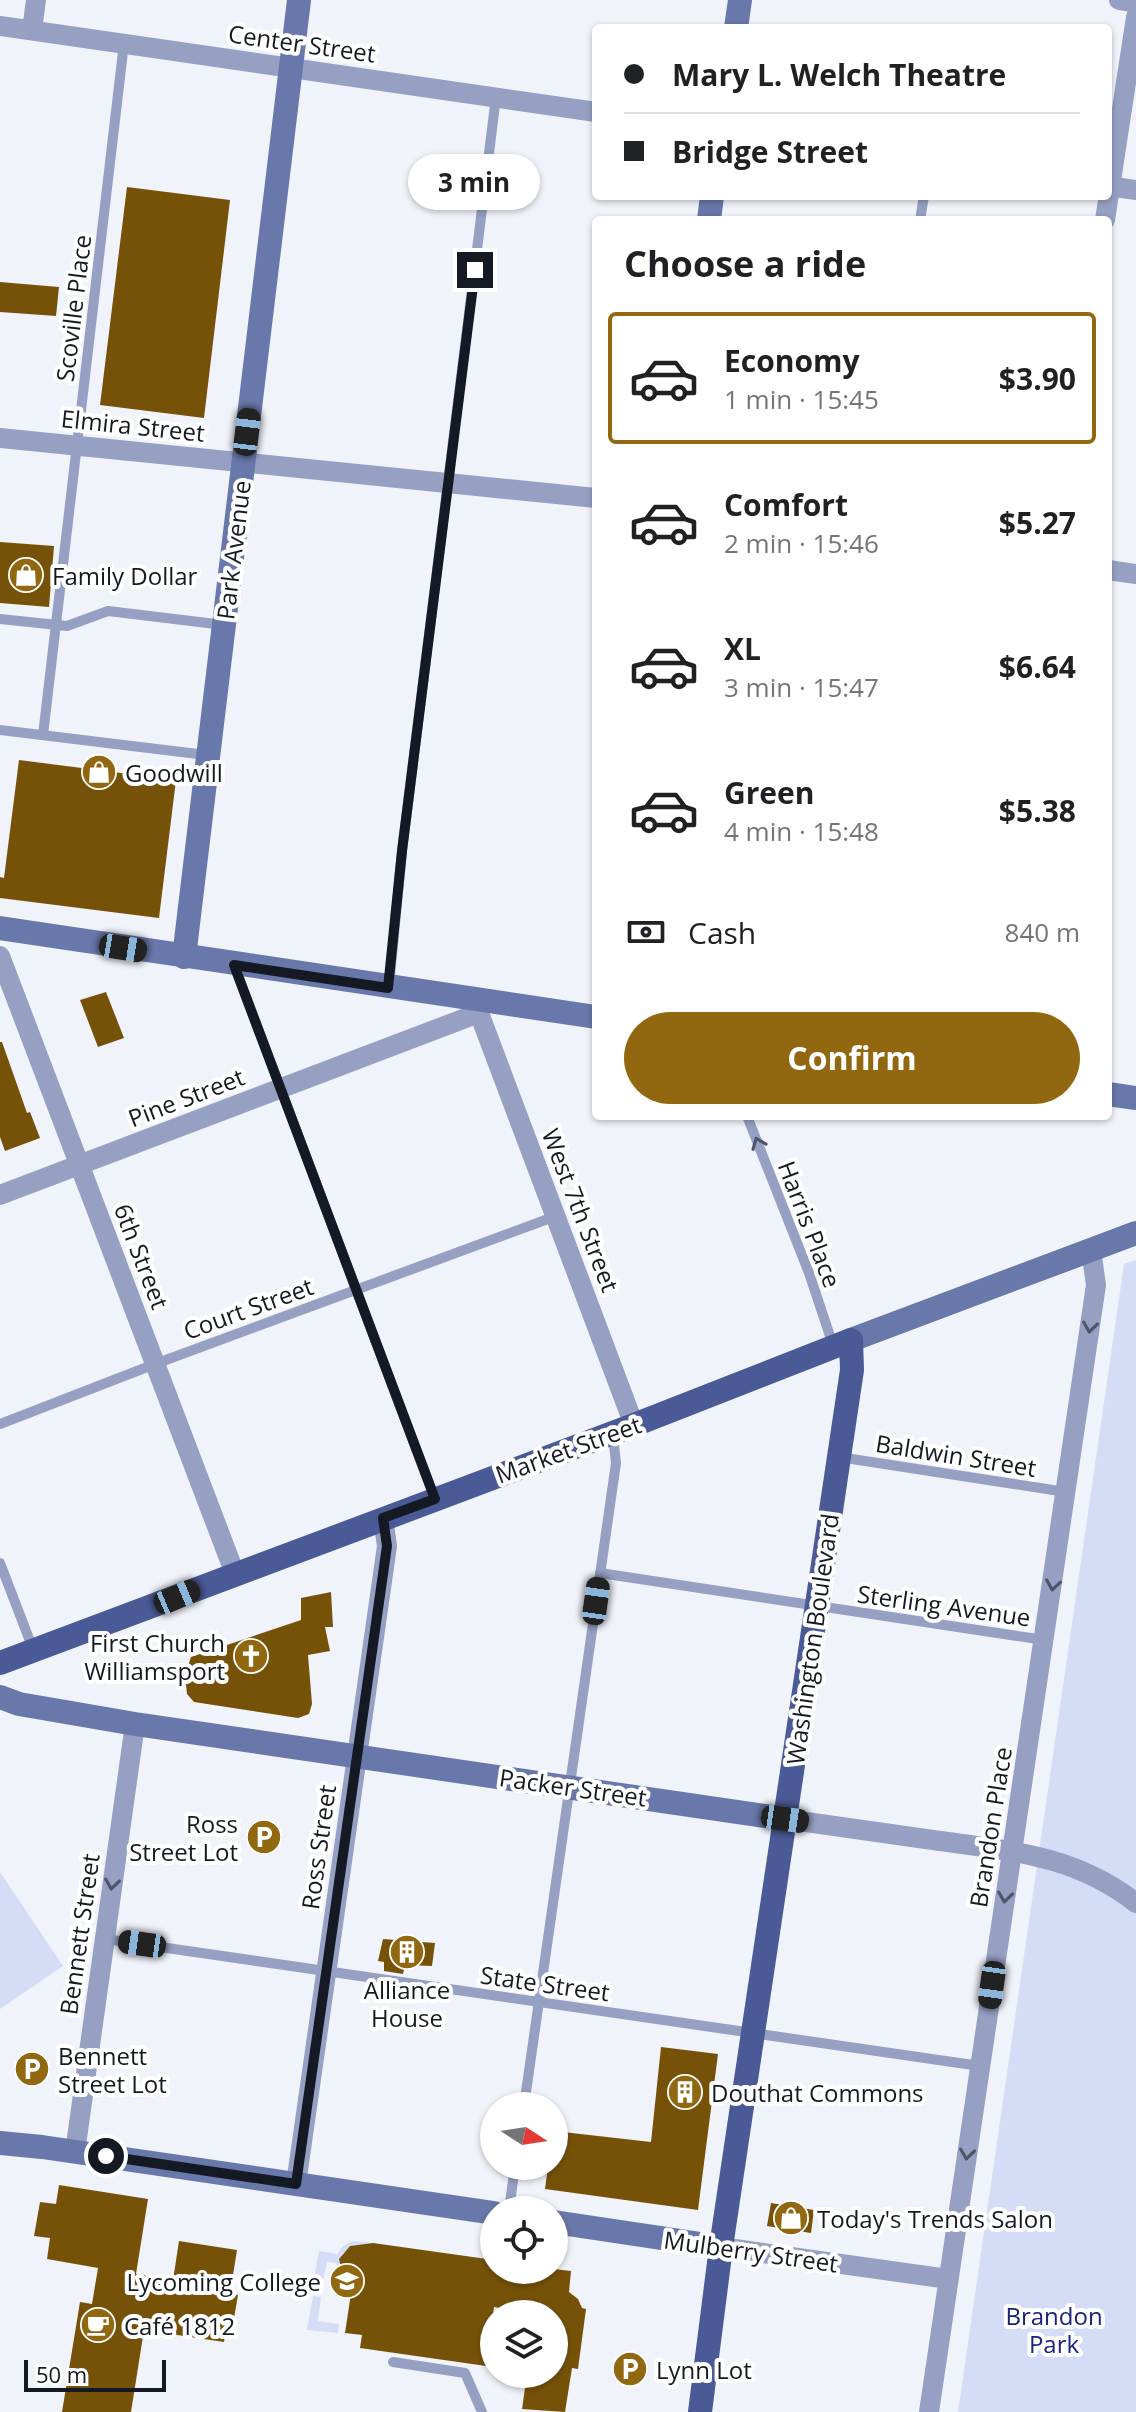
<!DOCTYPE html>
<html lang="en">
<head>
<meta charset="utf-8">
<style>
	body { margin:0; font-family:"Open Sans",sans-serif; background:#f2f2f2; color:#202124; height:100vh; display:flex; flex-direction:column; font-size:30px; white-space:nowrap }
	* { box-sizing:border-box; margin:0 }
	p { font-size:26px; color:#757577 }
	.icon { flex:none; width:44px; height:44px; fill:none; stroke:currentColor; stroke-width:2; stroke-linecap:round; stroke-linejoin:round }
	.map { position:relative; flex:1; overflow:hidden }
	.panel { position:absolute; left:592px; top:216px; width:520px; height:904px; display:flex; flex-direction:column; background:#fff; border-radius:8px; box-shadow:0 2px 6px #0004 }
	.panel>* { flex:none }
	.top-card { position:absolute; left:592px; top:24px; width:520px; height:176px; border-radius:8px; box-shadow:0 2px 6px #0004; display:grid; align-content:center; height:176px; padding:0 32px; background:#fff }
	.needle { width:52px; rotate:102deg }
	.controls { position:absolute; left:480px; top:2092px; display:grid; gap:16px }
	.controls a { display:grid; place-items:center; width:88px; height:88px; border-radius:50%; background:#fff; box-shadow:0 2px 6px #0004; font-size:40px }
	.scale { position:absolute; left:24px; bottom:20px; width:142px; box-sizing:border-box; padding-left:8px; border:4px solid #151923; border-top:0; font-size:22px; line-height:28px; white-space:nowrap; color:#151923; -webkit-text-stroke:6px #fff; paint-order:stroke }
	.end { position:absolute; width:36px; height:36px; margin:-18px; border:10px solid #151923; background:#fff; box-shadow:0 0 0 4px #fff }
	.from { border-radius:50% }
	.bubble { position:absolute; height:56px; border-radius:28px; background:#fff; box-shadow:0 2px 6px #0004; font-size:26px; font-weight:700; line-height:56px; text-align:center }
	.car { position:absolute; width:24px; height:48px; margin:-24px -12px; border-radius:10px; box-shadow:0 0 6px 2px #0007; background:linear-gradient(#222 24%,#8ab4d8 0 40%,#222 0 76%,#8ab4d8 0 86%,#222 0) }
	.top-card b { display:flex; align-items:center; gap:28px; height:76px; font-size:30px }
	.top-card b+b { border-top:2px solid #e0e0e0 }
	.top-card i { width:20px; height:20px; background:#202124 }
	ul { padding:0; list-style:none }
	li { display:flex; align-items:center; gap:24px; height:132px; margin:0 16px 12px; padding:0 16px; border:4px solid transparent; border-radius:8px }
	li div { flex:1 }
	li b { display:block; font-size:30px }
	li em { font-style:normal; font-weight:700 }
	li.active { border-color:#91670f }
	li>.icon { width:72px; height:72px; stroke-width:1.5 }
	h2 { padding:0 32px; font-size:36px; line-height:96px }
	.pay { display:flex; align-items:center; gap:20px; height:88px; padding:0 32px; font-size:30px }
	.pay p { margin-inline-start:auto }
	.primary-button { display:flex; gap:16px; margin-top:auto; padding:16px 32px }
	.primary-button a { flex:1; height:92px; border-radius:48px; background:#91670f; color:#fff; font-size:32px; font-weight:700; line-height:92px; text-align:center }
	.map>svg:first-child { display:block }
</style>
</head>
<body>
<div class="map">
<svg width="1136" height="2412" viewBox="0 0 1136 2412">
	<rect width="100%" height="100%" fill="#f1f3fa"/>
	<g fill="#d5ddf6">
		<path d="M1136,1260v1152h-178l166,-1148z"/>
		<path d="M0,1872l63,94 -63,43z"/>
		<path d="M353,2241l20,2 -23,3 -9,9v13l6,7 6,2v3l-12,-6 -5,-11 -9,-1 -4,19 -9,-2 5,-28 18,3 6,-8z"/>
		<path d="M313,2296l8,1 -3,24 21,3 -1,9 -31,-3z"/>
	</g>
	<g fill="#765209">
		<path d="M127,187l103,13 -26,218 -104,-13z"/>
		<path d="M0,282l59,5 -3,29 -56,-4z"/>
		<path d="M0,542l54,4 -5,61 -49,-4z"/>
		<path d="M19,760l157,20 -17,138 -159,-20v-21l4,1z"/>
		<path d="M106,992l18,46 -26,9 -18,-47z"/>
		<path d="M0,1042h2l25,71 3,-1 10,26 -35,13 -5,-14z"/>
		<path d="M331,1592l2,35h-8l5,24 -22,4 4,49 -3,10 -11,4 -104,-16 -7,-8 -2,-19 6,-18 110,-37v-22z"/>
		<path d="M383,1939l52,4 -3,23 -27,-1 -2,9 -19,-3v-9l-6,-1z"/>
		<path d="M661,2047l57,7 -20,156 -153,-21 3,-23h6v-35l97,11z"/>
		<path d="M59,2185l89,14 -12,75 37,6 6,-39 58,9 -7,44 8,1 -5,29 -6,-1 -3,19 -80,-12 -13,82h-69l18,-110 12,2 6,-36 -51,-9 3,-21 -16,-2 6,-34 16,2z"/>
		<path d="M771,2203l43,7 -3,23 -44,-7z"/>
		<path d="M373,2243l121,17v10l60,-1 17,2 -2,21 9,7 4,9 4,1 -8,60 -6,-1 -7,44 -43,-3 5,-35h27v-60h-29v-2l-31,-5 -8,59 -126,-18 2,-13 -17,-2 8,-53 -11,-9 -3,-12 11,-13z"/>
	</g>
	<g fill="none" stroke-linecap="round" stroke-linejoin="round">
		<g stroke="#95a0c3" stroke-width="10">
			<path d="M920,220l4,-24"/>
			<path d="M0,619l67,7 41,-15 116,14"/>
			<path d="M0,730l206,25"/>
			<path d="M43,735l81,-692"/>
			<path d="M234,965l201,534"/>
			<path d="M389,986l13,-135 94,-754"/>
			<path d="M747,1116l62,157 24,72"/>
			<path d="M0,1424l155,-60 401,-148"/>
			<path d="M839,1457l227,35"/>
			<path d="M0,1563l33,86"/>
			<path d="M600,1573l444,67"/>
			<path d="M105,1939l875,127"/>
			<path d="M524,2106l92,-643 -3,-28"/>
			<path d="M509,2210l6,-44"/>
			<path d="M393,2362l72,11 17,39"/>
		</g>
		<g stroke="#95a0c3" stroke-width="20">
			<path d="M1119,0l17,3"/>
			<path d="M0,26l596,86"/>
			<path d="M32,30l4,-30"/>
			<path d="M1108,186l28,4"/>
			<path d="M1105,220l31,-203"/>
			<path d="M0,438l596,60"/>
			<path d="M1108,570l28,4"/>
			<path d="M0,956l235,618"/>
			<path d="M481,1002l-2,11 155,412"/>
			<path d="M0,1195l479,-182"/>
			<path d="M785,1819c49,7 98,14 148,21 76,11 140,14 203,63"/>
			<path d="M75,2152l60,-428"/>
			<path d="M296,2184l91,-638 -4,-28"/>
			<path d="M721,2247l227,32"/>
			<path d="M929,2412l167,-1127 -5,-35"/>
		</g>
		<g stroke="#6978aa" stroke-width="24">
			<path d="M736,28l4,-28"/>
			<path d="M709,220l3,-24"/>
			<path d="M0,928l596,89"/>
			<path d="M184,957l115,-957"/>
			<path d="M1108,1094l28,4"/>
			<path d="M851,1340l285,-107"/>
			<path d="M0,1697l19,7 116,20 650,95"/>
			<path d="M0,2143l42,4 452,66"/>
			<path d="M554,2222l167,25"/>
		</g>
		<path stroke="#4a5a96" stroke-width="24" d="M0,1663l634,-238 217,-85 1,30 -131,877 -21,165"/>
	</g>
	<defs><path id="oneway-chevron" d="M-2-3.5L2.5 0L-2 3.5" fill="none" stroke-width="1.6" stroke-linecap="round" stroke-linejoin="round" transform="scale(2)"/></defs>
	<g stroke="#4f566b">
		<use href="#oneway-chevron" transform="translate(758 1143) rotate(-112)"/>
		<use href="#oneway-chevron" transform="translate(1090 1327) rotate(98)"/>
		<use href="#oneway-chevron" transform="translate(1053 1585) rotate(99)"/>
		<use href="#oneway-chevron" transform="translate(112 1884) rotate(98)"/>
		<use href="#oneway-chevron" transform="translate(1005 1897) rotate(98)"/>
		<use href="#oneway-chevron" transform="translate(967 2154) rotate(98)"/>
	</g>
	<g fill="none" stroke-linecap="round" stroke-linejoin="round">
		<path stroke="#151923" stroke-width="10" d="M106,2156l190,28 91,-638 -4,-28 52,-19 -201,-534 154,23 14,-137 73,-581"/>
	</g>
	<defs>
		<g id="shop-disc" transform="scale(1.8)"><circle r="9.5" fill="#91670f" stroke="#fff"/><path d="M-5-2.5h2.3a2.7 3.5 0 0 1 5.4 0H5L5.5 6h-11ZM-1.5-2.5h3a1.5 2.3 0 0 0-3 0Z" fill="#fff"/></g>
		<g id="church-disc" transform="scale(1.8)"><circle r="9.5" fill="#91670f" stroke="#fff"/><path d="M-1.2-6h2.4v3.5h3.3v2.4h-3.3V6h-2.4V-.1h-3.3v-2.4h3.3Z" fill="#fff"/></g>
		<g id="parking-disc" transform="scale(1.8)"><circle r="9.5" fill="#91670f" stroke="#fff"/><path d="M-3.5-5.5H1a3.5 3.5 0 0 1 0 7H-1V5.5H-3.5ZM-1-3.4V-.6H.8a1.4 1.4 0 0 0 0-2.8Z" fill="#fff"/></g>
		<g id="building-disc" transform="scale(1.8)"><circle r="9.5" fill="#91670f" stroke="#fff"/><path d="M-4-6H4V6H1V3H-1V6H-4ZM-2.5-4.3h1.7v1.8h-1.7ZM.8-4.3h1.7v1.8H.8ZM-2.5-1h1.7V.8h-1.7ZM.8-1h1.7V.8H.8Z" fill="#fff"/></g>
		<g id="university-disc" transform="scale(1.8)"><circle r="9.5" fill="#91670f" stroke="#fff"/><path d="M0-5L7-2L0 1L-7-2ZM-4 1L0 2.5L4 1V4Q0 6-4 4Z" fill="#fff"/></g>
		<g id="cafe-disc" transform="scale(1.8)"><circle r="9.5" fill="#91670f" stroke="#fff"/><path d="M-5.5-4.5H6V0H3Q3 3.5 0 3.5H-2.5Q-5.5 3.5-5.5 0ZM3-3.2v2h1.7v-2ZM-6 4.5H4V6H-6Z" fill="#fff"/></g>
	</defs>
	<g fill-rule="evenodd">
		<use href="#shop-disc" x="26" y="575"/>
		<use href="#shop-disc" x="99" y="772"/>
		<use href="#church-disc" x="251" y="1656"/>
		<use href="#parking-disc" x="264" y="1837"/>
		<use href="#building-disc" x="407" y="1952"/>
		<use href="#parking-disc" x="32" y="2069"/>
		<use href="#building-disc" x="685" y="2092"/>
		<use href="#shop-disc" x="791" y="2218"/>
		<use href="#university-disc" x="347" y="2281"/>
		<use href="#cafe-disc" x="98" y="2325"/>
		<use href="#parking-disc" x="630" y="2369"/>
	</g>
	<g text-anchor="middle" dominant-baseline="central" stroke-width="8" stroke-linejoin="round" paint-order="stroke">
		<g font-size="24" fill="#151923" stroke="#fff">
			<text transform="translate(302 43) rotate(8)">Center Street</text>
			<text transform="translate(73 308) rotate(-83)">Scoville Place</text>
			<text transform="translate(133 425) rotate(6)">Elmira Street</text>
			<text transform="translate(233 550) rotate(-83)">Park Avenue</text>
			<text transform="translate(186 1097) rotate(-21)">Pine Street</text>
			<text transform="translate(581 1210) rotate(69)">West 7th Street</text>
			<text transform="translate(810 1224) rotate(69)">Harris Place</text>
			<text transform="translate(142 1256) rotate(69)">6th Street</text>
			<text transform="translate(248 1308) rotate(-20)">Court Street</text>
			<text transform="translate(568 1449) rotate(-20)">Market Street</text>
			<text transform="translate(956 1455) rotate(9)">Baldwin Street</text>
			<text transform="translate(944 1605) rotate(8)">Sterling Avenue</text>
			<text transform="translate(812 1639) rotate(-82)">Washington Boulevard</text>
			<text transform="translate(573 1787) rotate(8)">Packer Street</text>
			<text transform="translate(990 1827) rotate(-81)">Brandon Place</text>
			<text transform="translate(318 1847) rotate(-82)">Ross Street</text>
			<text transform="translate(79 1934) rotate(-82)">Bennett Street</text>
			<text transform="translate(545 1983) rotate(8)">State Street</text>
			<text transform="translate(751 2251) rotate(8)">Mulberry Street</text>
		</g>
		<g font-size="24" fill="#151923" stroke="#fff" text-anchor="start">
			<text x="52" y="575">Family Dollar</text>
			<text x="125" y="772">Goodwill</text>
			<text x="225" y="1642" text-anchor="end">First Church<tspan x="225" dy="28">Williamsport</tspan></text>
			<text x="238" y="1823" text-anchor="end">Ross<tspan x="238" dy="28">Street Lot</tspan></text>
			<text x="407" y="1989" text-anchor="middle">Alliance<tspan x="407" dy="28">House</tspan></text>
			<text x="58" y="2055">Bennett<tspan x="58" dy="28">Street Lot</tspan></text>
			<text x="711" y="2092">Douthat Commons</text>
			<text x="817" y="2218">Today's Trends Salon</text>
			<text x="321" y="2281" text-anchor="end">Lycoming College</text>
			<text x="124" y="2325">Café 1812</text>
			<text x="656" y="2369">Lynn Lot</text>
		</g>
		<g font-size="24" fill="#1c237b" stroke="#fff">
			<text x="1054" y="2315">Brandon<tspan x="1054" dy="28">Park</tspan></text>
		</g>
	</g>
</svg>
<div class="controls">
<a><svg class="needle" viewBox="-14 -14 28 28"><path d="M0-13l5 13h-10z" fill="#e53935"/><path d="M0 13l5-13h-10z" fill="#757577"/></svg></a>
<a><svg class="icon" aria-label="locate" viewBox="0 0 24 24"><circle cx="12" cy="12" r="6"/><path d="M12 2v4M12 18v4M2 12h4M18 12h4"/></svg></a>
<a><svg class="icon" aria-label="layers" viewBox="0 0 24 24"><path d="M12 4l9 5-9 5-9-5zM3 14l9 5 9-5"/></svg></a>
</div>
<div class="scale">50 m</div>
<i class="end from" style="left:106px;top:2156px"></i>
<i class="end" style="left:475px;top:270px"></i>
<div class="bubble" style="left:408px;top:154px;width:132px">3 min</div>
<i class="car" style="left:247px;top:432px;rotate:7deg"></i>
<i class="car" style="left:123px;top:948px;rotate:99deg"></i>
<i class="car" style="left:177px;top:1597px;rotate:67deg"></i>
<i class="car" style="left:596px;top:1601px;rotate:8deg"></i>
<i class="car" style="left:785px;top:1819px;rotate:98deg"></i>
<i class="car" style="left:142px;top:1944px;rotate:278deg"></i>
<i class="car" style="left:992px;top:1985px;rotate:188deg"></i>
<div class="top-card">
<b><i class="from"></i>Mary L. Welch Theatre</b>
<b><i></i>Bridge Street</b>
</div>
<section class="panel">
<h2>Choose a ride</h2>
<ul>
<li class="active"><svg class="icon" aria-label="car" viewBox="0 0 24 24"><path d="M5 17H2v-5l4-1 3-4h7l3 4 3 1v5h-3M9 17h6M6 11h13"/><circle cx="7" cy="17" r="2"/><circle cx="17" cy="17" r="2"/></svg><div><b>Economy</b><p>1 min · 15:45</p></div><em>$3.90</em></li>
<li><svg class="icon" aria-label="car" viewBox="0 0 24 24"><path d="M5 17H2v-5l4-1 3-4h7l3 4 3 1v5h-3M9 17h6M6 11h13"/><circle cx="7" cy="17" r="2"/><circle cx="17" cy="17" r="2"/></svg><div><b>Comfort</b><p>2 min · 15:46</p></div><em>$5.27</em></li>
<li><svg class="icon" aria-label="car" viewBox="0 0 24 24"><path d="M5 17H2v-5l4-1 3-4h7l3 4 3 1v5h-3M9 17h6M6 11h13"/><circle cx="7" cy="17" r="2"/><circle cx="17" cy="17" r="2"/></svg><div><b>XL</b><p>3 min · 15:47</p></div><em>$6.64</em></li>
<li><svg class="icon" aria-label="car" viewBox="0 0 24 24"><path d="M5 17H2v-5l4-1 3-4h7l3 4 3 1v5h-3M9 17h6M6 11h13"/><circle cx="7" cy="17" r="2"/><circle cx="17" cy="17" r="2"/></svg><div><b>Green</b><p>4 min · 15:48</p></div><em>$5.38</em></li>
</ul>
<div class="pay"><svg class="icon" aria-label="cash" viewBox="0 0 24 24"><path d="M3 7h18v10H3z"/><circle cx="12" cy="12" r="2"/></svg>Cash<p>840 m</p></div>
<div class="primary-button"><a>Confirm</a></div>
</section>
</div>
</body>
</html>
